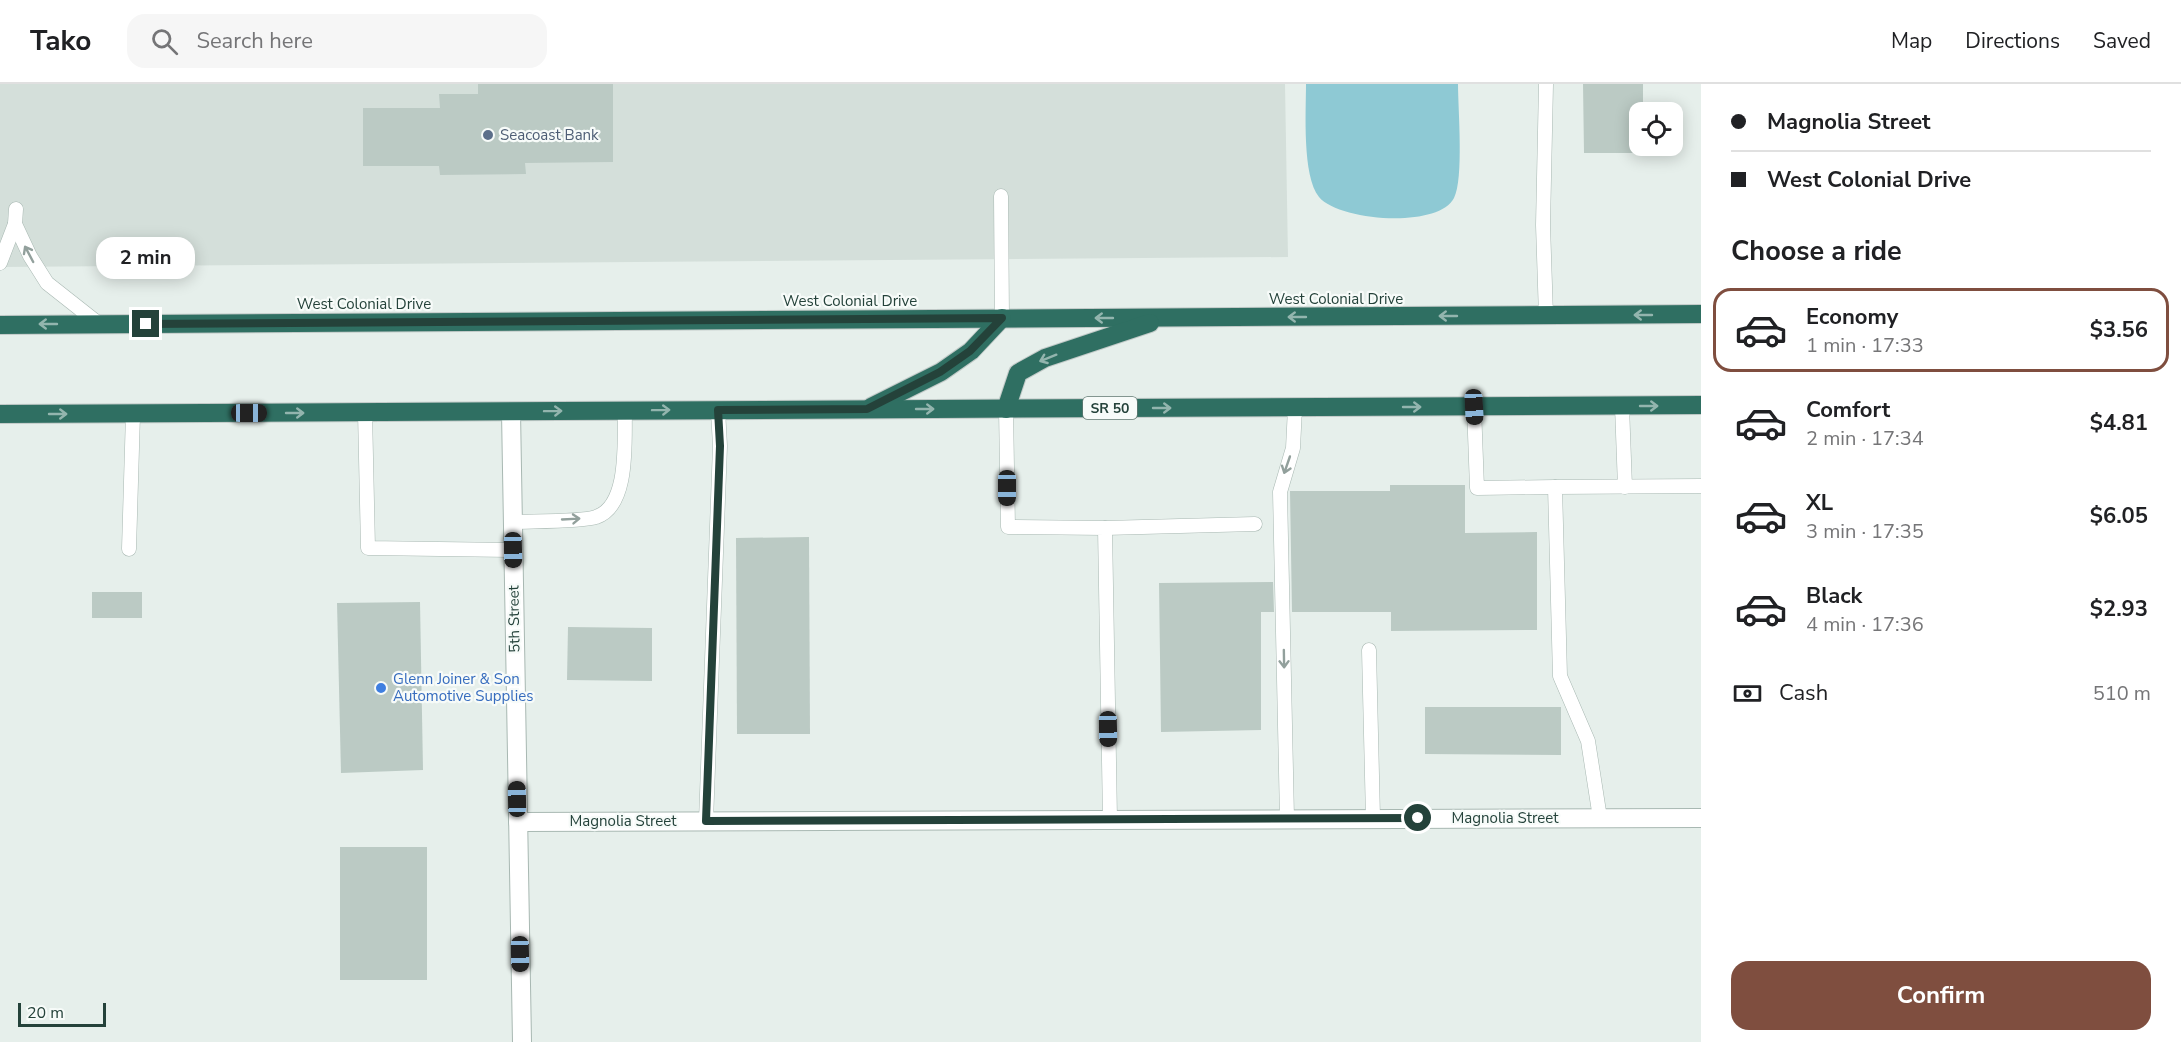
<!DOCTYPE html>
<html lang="en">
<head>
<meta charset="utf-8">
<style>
	body { margin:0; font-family:"Nunito Sans",sans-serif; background:#f6f6f6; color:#202124; height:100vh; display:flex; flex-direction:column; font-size:22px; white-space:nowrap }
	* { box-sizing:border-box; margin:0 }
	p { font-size:20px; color:#757577 }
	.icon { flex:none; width:33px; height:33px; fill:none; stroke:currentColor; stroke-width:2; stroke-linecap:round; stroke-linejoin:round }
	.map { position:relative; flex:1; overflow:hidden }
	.side { display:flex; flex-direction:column; background:#fff; width:480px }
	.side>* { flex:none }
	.guide { display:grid; align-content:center; height:132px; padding:0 30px; background:#fff }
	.tools { position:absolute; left:1629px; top:18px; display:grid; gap:12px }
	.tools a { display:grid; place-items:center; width:54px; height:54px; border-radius:12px; background:#fff; box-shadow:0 3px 15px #0003; font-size:30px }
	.scale { position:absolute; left:18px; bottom:15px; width:88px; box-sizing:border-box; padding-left:6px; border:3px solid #24423a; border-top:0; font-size:16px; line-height:21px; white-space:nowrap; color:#24423a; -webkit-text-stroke:4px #f7fbf9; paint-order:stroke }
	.end { position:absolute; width:27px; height:27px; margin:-14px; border:8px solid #24423a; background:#fff; box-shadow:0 0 0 3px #fff }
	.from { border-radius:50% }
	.bubble { position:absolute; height:42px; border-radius:18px; background:#fff; box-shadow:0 3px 15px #0003; font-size:20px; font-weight:700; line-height:42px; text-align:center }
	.car { position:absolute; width:18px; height:36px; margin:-18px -9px; border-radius:8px; box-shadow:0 0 4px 2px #0007; background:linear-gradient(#222 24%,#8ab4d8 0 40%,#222 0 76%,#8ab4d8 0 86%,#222 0) }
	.guide b { display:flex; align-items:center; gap:21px; height:57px; font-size:22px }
	.guide b+b { border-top:2px solid #e0e0e0 }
	.guide i { width:15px; height:15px; background:#202124 }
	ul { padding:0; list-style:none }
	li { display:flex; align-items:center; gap:18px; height:84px; margin:0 12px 9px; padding:0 18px; border:3px solid transparent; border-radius:18px }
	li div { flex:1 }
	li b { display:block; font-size:22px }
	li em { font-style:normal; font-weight:700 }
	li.active { border-color:#7f4e3f }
	li>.icon { width:54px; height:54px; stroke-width:1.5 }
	h2 { padding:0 30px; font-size:27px; line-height:72px }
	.pay { display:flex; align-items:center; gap:15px; height:66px; padding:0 30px; font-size:22px }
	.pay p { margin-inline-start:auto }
	.cta { display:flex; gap:12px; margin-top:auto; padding:12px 30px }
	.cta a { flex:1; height:69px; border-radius:18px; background:#7f4e3f; color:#fff; font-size:24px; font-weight:700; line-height:69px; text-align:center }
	header { display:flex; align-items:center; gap:36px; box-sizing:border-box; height:84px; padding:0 30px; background:#fff; border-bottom:2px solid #e0e0e0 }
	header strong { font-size:28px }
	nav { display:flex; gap:33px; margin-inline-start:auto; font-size:21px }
	.search { width:420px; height:54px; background:#f6f6f6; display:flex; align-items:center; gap:15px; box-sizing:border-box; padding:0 21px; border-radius:18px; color:#757577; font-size:22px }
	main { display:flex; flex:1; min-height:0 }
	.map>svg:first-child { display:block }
</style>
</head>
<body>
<header>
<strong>Tako</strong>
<div class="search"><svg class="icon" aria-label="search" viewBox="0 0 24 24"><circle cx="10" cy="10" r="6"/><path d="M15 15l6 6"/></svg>Search here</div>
<nav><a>Map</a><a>Directions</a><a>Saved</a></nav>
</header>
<main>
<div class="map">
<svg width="1701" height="958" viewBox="0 0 1701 958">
	<rect width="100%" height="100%" fill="#e6efeb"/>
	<path fill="#d4dfda" d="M0,0h1285l3,173 -1288,10z"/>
	<path fill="#8ec9d4" d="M1306,0h152c0,25 6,95 -4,114 -16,31 -115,23 -135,-1 -17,-21 -13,-86 -13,-113z"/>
	<g fill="#bbcac4">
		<path d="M478,0h135v78l-88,1 1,11 -86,1 -1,-9h-76v-58h77l-1,-14h39z"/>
		<path d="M1583,0h60v28h-3v34h3v7h-59z"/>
		<path d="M1390,401h75v48l72,-1v98l-146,1v-19h-99l-2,-121h100z"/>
		<path d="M809,453l1,197h-73l-1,-196z"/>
		<path d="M1273,498l1,30h-13v118l-100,2 -2,-149z"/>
		<rect x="92" y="508" width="50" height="26"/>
		<path d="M420,518l3,168 -82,3 -4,-170z"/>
		<path d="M568,543l84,1v53l-85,-1z"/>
		<path d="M1425,623h136v48l-136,-1z"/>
		<rect x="340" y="763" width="87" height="133"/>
	</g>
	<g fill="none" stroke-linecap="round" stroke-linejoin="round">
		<g stroke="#a8b8b2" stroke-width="15">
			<g id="lane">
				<path d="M1546,0l-3,141 3,91"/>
				<path d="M1001,112l1,122"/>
				<path d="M15,140l15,32 17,27 52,41"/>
				<path d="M0,179l15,-39 1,-15"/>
				<path d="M1622,322l3,81"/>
				<path d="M1474,323l3,81 78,-1"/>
				<path d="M1006,325l2,118 97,1 5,291"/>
				<path d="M365,328l3,136 145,2"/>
				<path d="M512,438c19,-1 70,0 84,-5 34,-11 28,-78 29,-106"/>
				<path d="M1105,444l150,-4"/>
				<path d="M129,465l4,-135"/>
				<path d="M1369,566l4,168"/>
				<path d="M1287,734l-7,-326 13,-44 2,-40"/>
				<path d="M1600,734l-12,-77 -28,-65 -5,-189 146,-1"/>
				<path d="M706,737l14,-375 -2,-36"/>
			</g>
		</g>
		<g stroke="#a8b8b2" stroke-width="20">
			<g id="street">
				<path d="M511,328l11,630"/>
				<path d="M518,738l1183,-4"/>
			</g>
		</g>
		<g stroke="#c2cac8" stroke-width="20">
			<g id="highway">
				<path d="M0,241l1701,-11"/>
				<path d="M871,323l70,-35 30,-21 31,-33"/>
				<path d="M1006,325l12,-36 27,-15 105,-35"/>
				<path d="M0,330l1701,-9"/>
			</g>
		</g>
		<use href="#lane" stroke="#fff" stroke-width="14"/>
		<use href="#street" stroke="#fff" stroke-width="18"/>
		<use href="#highway" stroke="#2f6f62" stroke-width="18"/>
	</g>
	<defs><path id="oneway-shaft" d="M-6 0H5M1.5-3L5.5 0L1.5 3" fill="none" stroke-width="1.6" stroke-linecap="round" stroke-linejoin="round" transform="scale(1.5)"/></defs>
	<g stroke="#92a09c">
		<use href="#oneway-shaft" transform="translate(29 170) rotate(-118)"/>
		<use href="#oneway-shaft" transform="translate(1287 381) rotate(109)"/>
		<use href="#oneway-shaft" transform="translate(571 435) rotate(-3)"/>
		<use href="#oneway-shaft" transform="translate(1284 575) rotate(89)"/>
	</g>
	<g stroke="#93b5ae">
		<use href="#oneway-shaft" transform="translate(1643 231) rotate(180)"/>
		<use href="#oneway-shaft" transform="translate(1448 232) rotate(180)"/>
		<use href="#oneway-shaft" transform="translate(1297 233) rotate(180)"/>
		<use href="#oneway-shaft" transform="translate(1104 234) rotate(180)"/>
		<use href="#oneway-shaft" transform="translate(48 240) rotate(180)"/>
		<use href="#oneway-shaft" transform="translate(1048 274) rotate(158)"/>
		<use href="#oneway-shaft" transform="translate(1649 322)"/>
		<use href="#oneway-shaft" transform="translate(1412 323)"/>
		<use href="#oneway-shaft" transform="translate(1162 324)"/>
		<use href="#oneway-shaft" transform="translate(925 325)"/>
		<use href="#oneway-shaft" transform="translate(661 326) rotate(-1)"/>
		<use href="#oneway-shaft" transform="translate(553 327) rotate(-1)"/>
		<use href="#oneway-shaft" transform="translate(295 329)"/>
		<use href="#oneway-shaft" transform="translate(58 330)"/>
	</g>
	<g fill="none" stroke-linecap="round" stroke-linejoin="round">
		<path stroke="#24423a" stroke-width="8" d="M146,240l856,-6 -32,33 -30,21 -73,37 -149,1 2,36 -14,375 712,-3"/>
	</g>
	<circle fill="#5c6f8a" stroke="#f7fbf9" stroke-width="2" cx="488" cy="51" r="6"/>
	<circle fill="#3f7fe0" stroke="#f7fbf9" stroke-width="2" cx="381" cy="604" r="6"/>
	<g text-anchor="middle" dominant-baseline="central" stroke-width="4.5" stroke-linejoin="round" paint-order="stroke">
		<rect fill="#f7fbf9" stroke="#637a73" stroke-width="1.5" x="1083" y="313" width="54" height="22" rx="4.5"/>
		<g font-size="14" font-weight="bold" fill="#24423a">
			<text x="1110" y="324">SR 50</text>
		</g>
		<g font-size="15" fill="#4e5e75" stroke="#f7fbf9" text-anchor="start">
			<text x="500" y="51">Seacoast Bank</text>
		</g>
		<g font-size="15" fill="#24423a" stroke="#f7fbf9">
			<text x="1336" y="215">West Colonial Drive</text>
			<text x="850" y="217">West Colonial Drive</text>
			<text x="364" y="220">West Colonial Drive</text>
			<text transform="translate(514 535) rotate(-91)">5th Street</text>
			<text x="1505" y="734">Magnolia Street</text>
			<text x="623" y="737">Magnolia Street</text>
		</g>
		<g font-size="15" fill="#366cbe" stroke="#f7fbf9" text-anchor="start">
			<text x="393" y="595">Glenn Joiner &amp; Son<tspan x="393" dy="17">Automotive Supplies</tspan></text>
		</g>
	</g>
</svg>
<div class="tools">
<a><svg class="icon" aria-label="locate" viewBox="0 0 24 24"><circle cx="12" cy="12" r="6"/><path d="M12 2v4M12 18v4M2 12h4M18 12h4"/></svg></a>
</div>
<div class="scale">20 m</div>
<i class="end from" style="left:1418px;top:734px"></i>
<i class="end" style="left:146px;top:240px"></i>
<div class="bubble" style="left:96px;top:153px;width:99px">2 min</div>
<i class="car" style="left:1474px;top:323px;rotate:177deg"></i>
<i class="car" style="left:249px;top:329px;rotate:90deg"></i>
<i class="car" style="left:1007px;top:404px;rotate:180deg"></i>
<i class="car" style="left:513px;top:466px;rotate:179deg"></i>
<i class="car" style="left:1108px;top:645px;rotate:179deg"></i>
<i class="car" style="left:517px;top:715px;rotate:359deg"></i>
<i class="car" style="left:520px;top:870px;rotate:179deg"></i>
</div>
<section class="side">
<div class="guide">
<b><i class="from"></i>Magnolia Street</b>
<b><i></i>West Colonial Drive</b>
</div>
<h2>Choose a ride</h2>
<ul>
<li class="active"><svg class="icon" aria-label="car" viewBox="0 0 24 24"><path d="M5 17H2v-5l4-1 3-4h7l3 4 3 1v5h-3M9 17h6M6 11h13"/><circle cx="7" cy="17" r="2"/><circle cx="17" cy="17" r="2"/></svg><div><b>Economy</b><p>1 min · 17:33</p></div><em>$3.56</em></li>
<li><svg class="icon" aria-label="car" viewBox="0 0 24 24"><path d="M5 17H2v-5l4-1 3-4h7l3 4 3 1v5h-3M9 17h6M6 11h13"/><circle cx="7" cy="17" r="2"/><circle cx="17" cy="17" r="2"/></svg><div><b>Comfort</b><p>2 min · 17:34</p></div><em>$4.81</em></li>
<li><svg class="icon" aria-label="car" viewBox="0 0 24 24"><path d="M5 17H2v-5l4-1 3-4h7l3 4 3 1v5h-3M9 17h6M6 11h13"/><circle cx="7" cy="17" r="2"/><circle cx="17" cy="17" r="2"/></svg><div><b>XL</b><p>3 min · 17:35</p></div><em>$6.05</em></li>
<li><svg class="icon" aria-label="car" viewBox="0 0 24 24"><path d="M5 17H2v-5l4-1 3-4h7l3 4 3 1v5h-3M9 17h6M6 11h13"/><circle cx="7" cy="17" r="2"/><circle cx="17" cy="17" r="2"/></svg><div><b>Black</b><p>4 min · 17:36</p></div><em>$2.93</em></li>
</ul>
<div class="pay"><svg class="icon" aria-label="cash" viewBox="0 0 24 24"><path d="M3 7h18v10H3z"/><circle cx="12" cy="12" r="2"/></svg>Cash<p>510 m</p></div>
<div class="cta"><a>Confirm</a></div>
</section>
</main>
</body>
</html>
